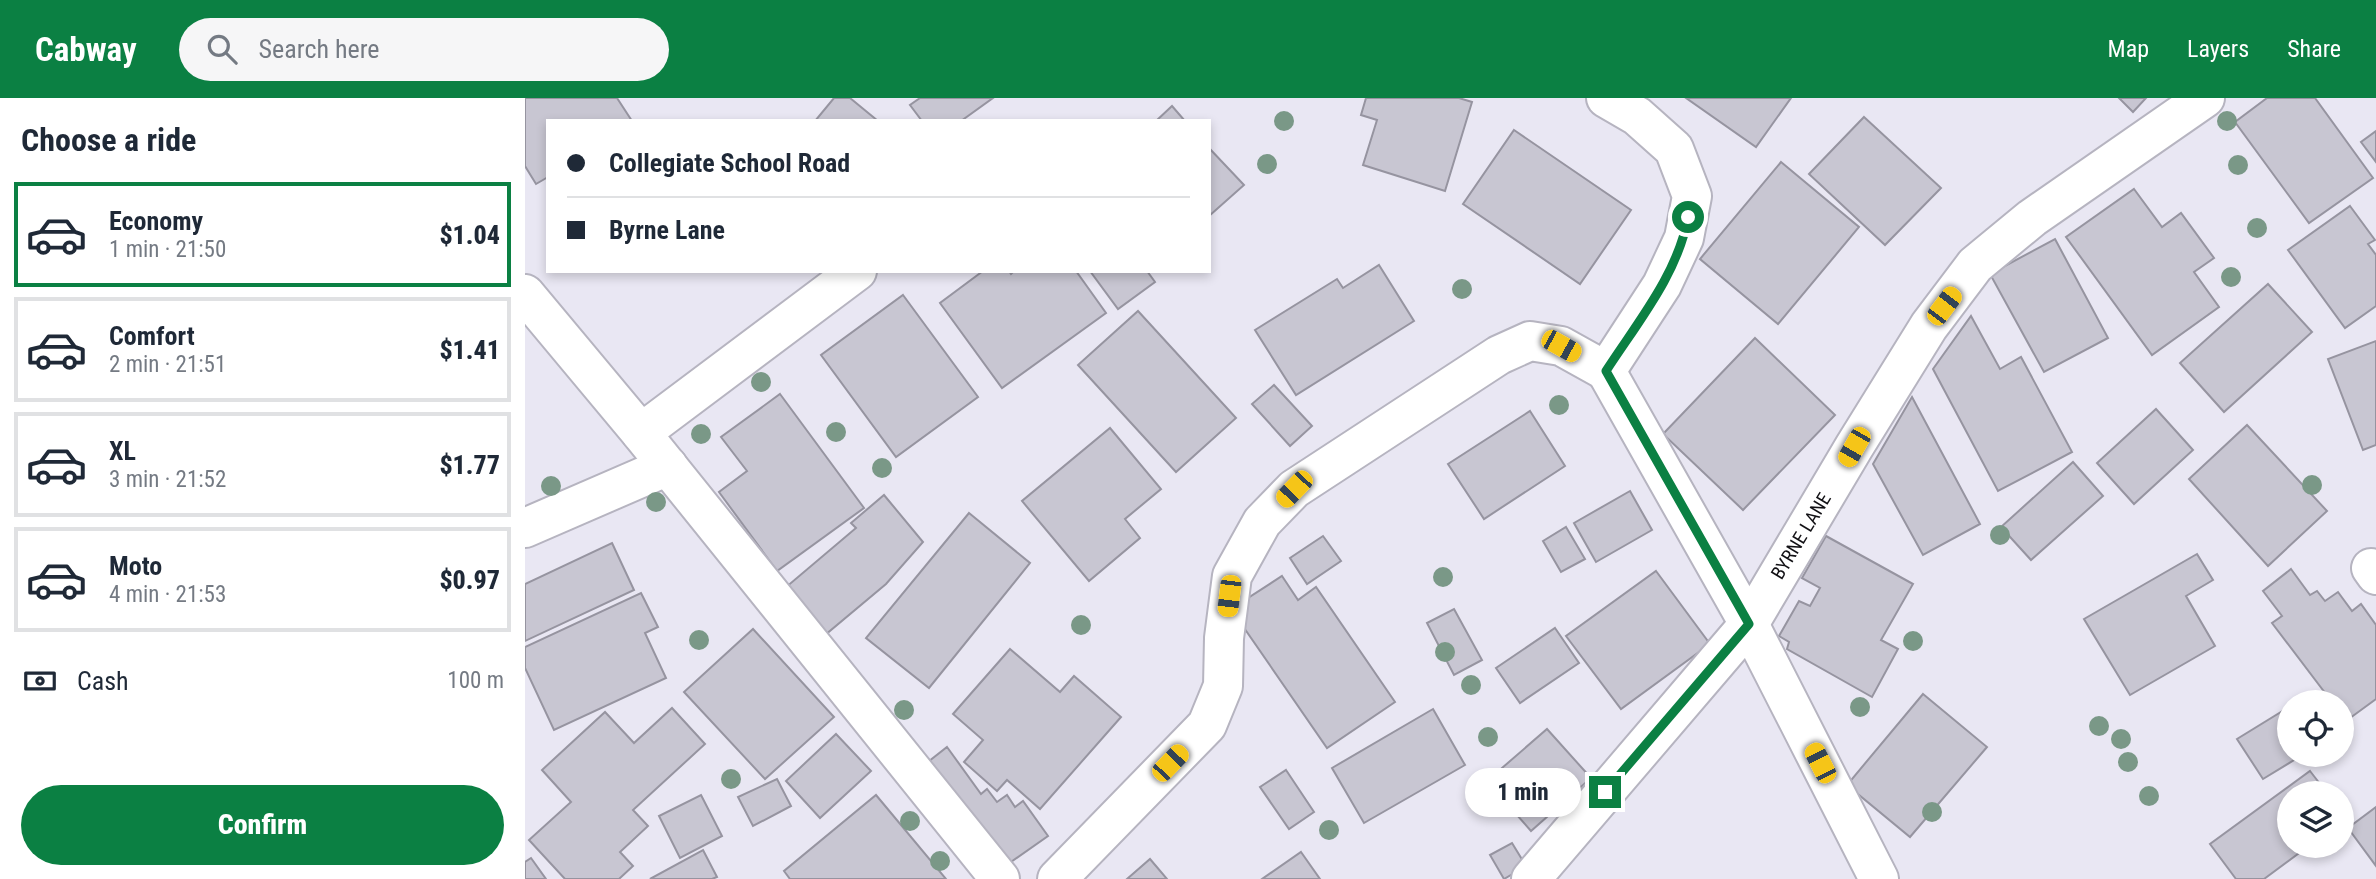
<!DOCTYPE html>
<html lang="en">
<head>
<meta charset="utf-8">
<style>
	body { margin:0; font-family:"Roboto Condensed",sans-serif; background:#f6f6f7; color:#1f2937; height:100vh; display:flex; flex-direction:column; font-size:26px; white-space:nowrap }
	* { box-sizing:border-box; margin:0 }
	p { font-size:23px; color:#747a83 }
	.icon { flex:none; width:38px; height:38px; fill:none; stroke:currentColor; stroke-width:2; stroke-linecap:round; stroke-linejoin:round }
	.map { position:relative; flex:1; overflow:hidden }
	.panel { display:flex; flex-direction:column; background:#fff; width:525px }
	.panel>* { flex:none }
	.top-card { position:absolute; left:21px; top:21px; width:665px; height:154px; border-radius:0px; box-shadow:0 4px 10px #0003; display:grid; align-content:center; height:154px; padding:0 21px; background:#fff }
	.controls { position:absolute; left:1752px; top:592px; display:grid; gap:14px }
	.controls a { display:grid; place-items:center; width:77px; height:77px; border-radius:50%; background:#fff; box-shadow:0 4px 10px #0003; font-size:35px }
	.end { position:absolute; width:32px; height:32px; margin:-16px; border:9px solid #0b8043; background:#fff; box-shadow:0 0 0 4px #fff }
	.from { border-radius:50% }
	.bubble { position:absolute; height:49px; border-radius:24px; background:#fff; box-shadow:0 4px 10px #0003; font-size:23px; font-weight:800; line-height:49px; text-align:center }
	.car { position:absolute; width:21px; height:42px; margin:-21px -10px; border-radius:9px; box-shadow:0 0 5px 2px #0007; background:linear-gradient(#f5c518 24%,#345 0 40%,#f5c518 0 76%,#345 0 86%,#f5c518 0) }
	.top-card b { display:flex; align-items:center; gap:24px; height:66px; font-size:26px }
	.top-card b+b { border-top:2px solid #e0e1e3 }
	.top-card i { width:18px; height:18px; background:#1f2937 }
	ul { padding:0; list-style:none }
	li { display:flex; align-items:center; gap:21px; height:105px; margin:0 14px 10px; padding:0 7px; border:4px solid #e0e1e3; border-radius:0px }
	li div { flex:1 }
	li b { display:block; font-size:26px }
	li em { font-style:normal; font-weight:800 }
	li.current { border-color:#0b8043 }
	li>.icon { width:63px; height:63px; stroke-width:1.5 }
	h2 { padding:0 21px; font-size:32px; line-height:84px }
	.pay { display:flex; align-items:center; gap:18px; height:77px; padding:0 21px; font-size:26px }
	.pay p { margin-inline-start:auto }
	.button { display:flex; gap:14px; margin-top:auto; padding:14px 21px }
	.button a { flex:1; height:80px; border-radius:42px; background:#0b8043; color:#fff; font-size:28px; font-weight:800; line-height:80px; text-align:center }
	header { display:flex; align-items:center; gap:42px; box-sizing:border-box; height:98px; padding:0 35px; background:#0b8043; color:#fff }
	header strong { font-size:33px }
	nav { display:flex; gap:38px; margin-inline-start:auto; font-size:24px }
	.search { width:490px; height:63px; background:#f6f6f7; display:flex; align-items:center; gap:18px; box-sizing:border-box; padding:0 24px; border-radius:38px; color:#747a83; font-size:26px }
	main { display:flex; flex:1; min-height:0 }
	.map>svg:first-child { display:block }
</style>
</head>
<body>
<header>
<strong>Cabway</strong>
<div class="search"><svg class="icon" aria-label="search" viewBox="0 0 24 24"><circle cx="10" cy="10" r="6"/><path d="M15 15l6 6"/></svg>Search here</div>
<nav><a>Map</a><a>Layers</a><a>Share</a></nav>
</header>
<main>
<section class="panel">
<h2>Choose a ride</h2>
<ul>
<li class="current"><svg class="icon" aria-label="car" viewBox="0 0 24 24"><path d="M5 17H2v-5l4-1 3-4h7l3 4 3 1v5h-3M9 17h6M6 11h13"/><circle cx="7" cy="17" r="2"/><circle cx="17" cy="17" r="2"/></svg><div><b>Economy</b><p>1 min · 21:50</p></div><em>$1.04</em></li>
<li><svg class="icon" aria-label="car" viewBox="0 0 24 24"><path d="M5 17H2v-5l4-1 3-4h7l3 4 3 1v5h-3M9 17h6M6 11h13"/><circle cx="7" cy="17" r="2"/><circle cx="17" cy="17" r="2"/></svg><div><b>Comfort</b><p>2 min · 21:51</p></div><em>$1.41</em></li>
<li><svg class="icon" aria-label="car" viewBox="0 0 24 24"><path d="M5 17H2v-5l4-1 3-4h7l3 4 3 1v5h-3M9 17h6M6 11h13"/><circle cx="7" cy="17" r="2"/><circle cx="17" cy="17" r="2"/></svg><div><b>XL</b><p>3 min · 21:52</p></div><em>$1.77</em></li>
<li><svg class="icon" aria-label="car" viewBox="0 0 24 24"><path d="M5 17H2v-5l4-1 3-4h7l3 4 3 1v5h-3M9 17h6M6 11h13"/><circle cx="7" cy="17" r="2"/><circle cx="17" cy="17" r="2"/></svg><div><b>Moto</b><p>4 min · 21:53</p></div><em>$0.97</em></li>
</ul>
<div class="pay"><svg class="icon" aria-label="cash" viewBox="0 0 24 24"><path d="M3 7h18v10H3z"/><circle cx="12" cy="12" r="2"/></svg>Cash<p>100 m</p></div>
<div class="button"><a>Confirm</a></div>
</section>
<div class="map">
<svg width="1851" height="781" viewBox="0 0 1851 781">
	<rect width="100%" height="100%" fill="#e9e7f3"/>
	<g fill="#c8c6d2" stroke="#9694a0" stroke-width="2">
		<path d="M0,0h92l15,23h-84v56l-12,7 -11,-18z"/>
		<path d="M309,0h16l28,23h-63z"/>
		<path d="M395,0h73l-32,23h-39l-12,-16z"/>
		<path d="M841,0h93l13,4 -27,89 -82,-26 14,-45 -16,-5z"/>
		<path d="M1161,0h105l-35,49z"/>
		<path d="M1594,0h27l-13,14z"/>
		<path d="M1742,0h48l58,80 -64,45 -74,-101z"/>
		<path d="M647,8l13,15h-29z"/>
		<path d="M1339,19l77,71 -56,57 -76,-71z"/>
		<path d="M989,32l117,80 -51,74 -117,-80z"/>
		<path d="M1851,33v31l-15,-20z"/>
		<path d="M684,50l35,37 -35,31z"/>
		<path d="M1256,64l78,65 -81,97 -78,-65z"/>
		<path d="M1609,91l28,38 19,-14 33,45 -20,14 25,35 -67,48 -86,-118z"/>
		<path d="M1825,108l25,34 -7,4 8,11v51l-31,22 -57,-78z"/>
		<path d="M1530,141l53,99 -64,34 -54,-98z"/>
		<path d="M854,167l35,56 -118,74 -41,-65 82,-51 6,9z"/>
		<path d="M458,173h26l2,3 3,-3h62l30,42 -104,75 -62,-85z"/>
		<path d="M565,173h57l8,11 -37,27z"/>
		<path d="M1743,186l44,48 -88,80 -44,-49z"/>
		<path d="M378,197l75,102 -82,60 -75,-102z"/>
		<path d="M613,213l98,107 -60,54 -98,-107z"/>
		<path d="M1446,218l29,53 21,-12 51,95 -74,39 -65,-122z"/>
		<path d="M1230,240l80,77 -92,95 -80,-76z"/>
		<path d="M1851,243v104l-13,5 -35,-91z"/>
		<path d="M749,287l38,41 -22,20 -38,-42z"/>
		<path d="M255,296l84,114 -87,63 -58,-79 28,-21 -26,-34z"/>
		<path d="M1387,299l68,127 -57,31 -50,-91z"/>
		<path d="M1631,311l37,41 -59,54 -37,-41z"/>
		<path d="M1005,313l35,55 -81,53 -36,-55z"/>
		<path d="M1722,327l80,86 -59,55 -79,-87z"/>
		<path d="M585,330l51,61 -36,30 15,19 -51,43 -67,-80z"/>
		<path d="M1548,364l30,34 -72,64 -30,-33z"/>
		<path d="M1105,393l22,39 -56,32 -22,-39z"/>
		<path d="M359,397l39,47 -37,42 -61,51 -40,-47 71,-60 -5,-5z"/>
		<path d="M444,415l61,50 -101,125 -63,-50z"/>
		<path d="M1041,429l19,32 -24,13 -18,-31z"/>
		<path d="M798,438l18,25 -34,23 -17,-26z"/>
		<path d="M1301,438l87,48 -32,56 17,9 -26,48 -85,-48 2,-7 -10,-6 20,-35 11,5 10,-18 -18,-10z"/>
		<path d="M87,445l22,47 -109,51v-57z"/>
		<path d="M1672,456l16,26 -27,16 29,50 -85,49 -46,-76z"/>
		<path d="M1766,471l19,26 7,-4 8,10 13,-9 14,19 9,-7 15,21v74l-30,22 -5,-6v-13h-9l-60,-79 10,-7 -19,-25z"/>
		<path d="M1131,473l54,73 -89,65 -55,-73z"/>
		<path d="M757,478l16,24 18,-13 79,115 -68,46 -96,-139z"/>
		<path d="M116,495l17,34 -13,6 21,45 -112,52 -29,-62v-21z"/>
		<path d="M929,511l28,51 -28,15 -27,-52z"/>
		<path d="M1030,530l24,35 -59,40 -24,-35z"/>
		<path d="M228,531l81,88 -69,62 -81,-87z"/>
		<path d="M485,551l50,43 14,-16 47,41 -81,92 -33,-29 -10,11 -33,-29 19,-22 -30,-26z"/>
		<path d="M1398,596l64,53 -77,90 -63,-52z"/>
		<path d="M1764,609v47h15l-41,25 -26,-40z"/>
		<path d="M147,610l33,36 -72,66 15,16 -28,26 13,14 -14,13h-54l-36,-39 42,-38 -29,-32 63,-58 29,31z"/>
		<path d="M908,611l32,56 -101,58 -32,-55z"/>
		<path d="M1022,631l44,49 -60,53 -44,-50z"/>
		<path d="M311,636l35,37 -51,47 -34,-37z"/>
		<path d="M422,649l34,47 6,-5 10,13 10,-7 8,12 8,-6 25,35 -47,33 -82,-100z"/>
		<path d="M761,672l28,42 -25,17 -29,-42z"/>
		<path d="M1785,673l17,22h-38v52h21l-46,34h-28l-26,-35z"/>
		<path d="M252,681l14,27 -38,20 -15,-29z"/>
		<path d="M176,697l21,41 -42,22 -21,-42z"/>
		<path d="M351,697l70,84h-156l-6,-8z"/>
		<path d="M1851,709v59l-28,-38z"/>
		<path d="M987,745l14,23 -22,13 -14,-24z"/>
		<path d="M178,752l14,27 -5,2h-62z"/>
		<path d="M776,754l19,27h-58z"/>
		<path d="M6,760l15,21h-21v-17z"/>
		<path d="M625,761l17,20h-40z"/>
	</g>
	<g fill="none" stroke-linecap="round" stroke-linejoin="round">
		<g stroke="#b6b4c0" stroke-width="42">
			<g id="minor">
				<path d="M0,196l116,139 359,446"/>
				<path d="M1081,273l56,-86 22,-47 8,-42 -18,-47 -37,-33 -31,-18"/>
				<path d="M1081,273l143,253"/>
				<path d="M116,335l216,-162"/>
				<path d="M0,430l143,-62"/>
				<path d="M1846,470l5,7"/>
				<path d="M532,781l150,-154 16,-39 1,-48 8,-62 30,-54 32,-33 205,-134 31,-14 31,5 45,25"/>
			</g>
		</g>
		<g stroke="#b6b4c0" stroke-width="42">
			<g id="tertiary">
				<path d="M1224,526l130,255"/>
				<path d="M1006,781l218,-255 105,-177 75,-121 46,-61 57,-47 173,-120"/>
			</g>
		</g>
		<use href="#minor" stroke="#fff" stroke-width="38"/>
		<use href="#tertiary" stroke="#fff" stroke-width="38"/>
	</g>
	<g fill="#7a9887">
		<circle cx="759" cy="23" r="10"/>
		<circle cx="1702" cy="23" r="10"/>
		<circle cx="742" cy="66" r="10"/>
		<circle cx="1713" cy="67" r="10"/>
		<circle cx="1732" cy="130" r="10"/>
		<circle cx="1706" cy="179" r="10"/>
		<circle cx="937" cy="191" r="10"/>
		<circle cx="236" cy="284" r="10"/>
		<circle cx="1034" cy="307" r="10"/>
		<circle cx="311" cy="334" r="10"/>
		<circle cx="176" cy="336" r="10"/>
		<circle cx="357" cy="370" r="10"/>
		<circle cx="1787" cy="387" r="10"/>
		<circle cx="26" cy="388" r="10"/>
		<circle cx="131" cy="404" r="10"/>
		<circle cx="1475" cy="437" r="10"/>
		<circle cx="918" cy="479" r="10"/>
		<circle cx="556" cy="527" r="10"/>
		<circle cx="174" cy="542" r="10"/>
		<circle cx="1388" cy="543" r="10"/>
		<circle cx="920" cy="554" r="10"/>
		<circle cx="946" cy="587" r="10"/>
		<circle cx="1335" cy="609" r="10"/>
		<circle cx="379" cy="612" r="10"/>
		<circle cx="1574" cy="628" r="10"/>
		<circle cx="963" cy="639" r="10"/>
		<circle cx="1596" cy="641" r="10"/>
		<circle cx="1603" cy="664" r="10"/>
		<circle cx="206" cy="681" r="10"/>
		<circle cx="1624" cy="698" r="10"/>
		<circle cx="1407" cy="714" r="10"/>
		<circle cx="385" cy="723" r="10"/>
		<circle cx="804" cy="732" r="10"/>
		<circle cx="415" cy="763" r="10"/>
	</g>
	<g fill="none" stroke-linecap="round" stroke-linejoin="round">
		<path stroke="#0b8043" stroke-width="9" d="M1080,694l144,-168 -143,-253c31,-48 72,-97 82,-154"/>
	</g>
	<g text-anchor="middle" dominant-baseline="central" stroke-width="5" stroke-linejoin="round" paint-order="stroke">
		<g font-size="19" fill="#121115" stroke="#fff">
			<text transform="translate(1276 438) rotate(-59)">BYRNE LANE</text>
		</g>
	</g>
</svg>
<div class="controls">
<a><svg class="icon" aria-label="locate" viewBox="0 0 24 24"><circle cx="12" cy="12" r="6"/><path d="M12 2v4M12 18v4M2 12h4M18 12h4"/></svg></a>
<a><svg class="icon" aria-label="layers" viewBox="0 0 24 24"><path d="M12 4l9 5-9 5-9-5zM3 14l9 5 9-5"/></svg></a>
</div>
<i class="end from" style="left:1163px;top:119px"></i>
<i class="end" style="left:1080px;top:694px"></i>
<div class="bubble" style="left:940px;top:670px;width:116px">1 min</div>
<i class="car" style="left:1419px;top:208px;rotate:37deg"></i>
<i class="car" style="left:1036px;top:248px;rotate:119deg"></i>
<i class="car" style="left:1329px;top:349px;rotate:210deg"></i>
<i class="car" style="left:769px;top:391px;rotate:224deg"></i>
<i class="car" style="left:704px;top:498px;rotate:187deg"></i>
<i class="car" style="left:645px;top:665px;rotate:44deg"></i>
<i class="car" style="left:1295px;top:665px;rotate:333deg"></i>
<div class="top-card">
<b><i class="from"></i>Collegiate School Road</b>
<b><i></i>Byrne Lane</b>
</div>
</div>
</main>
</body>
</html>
